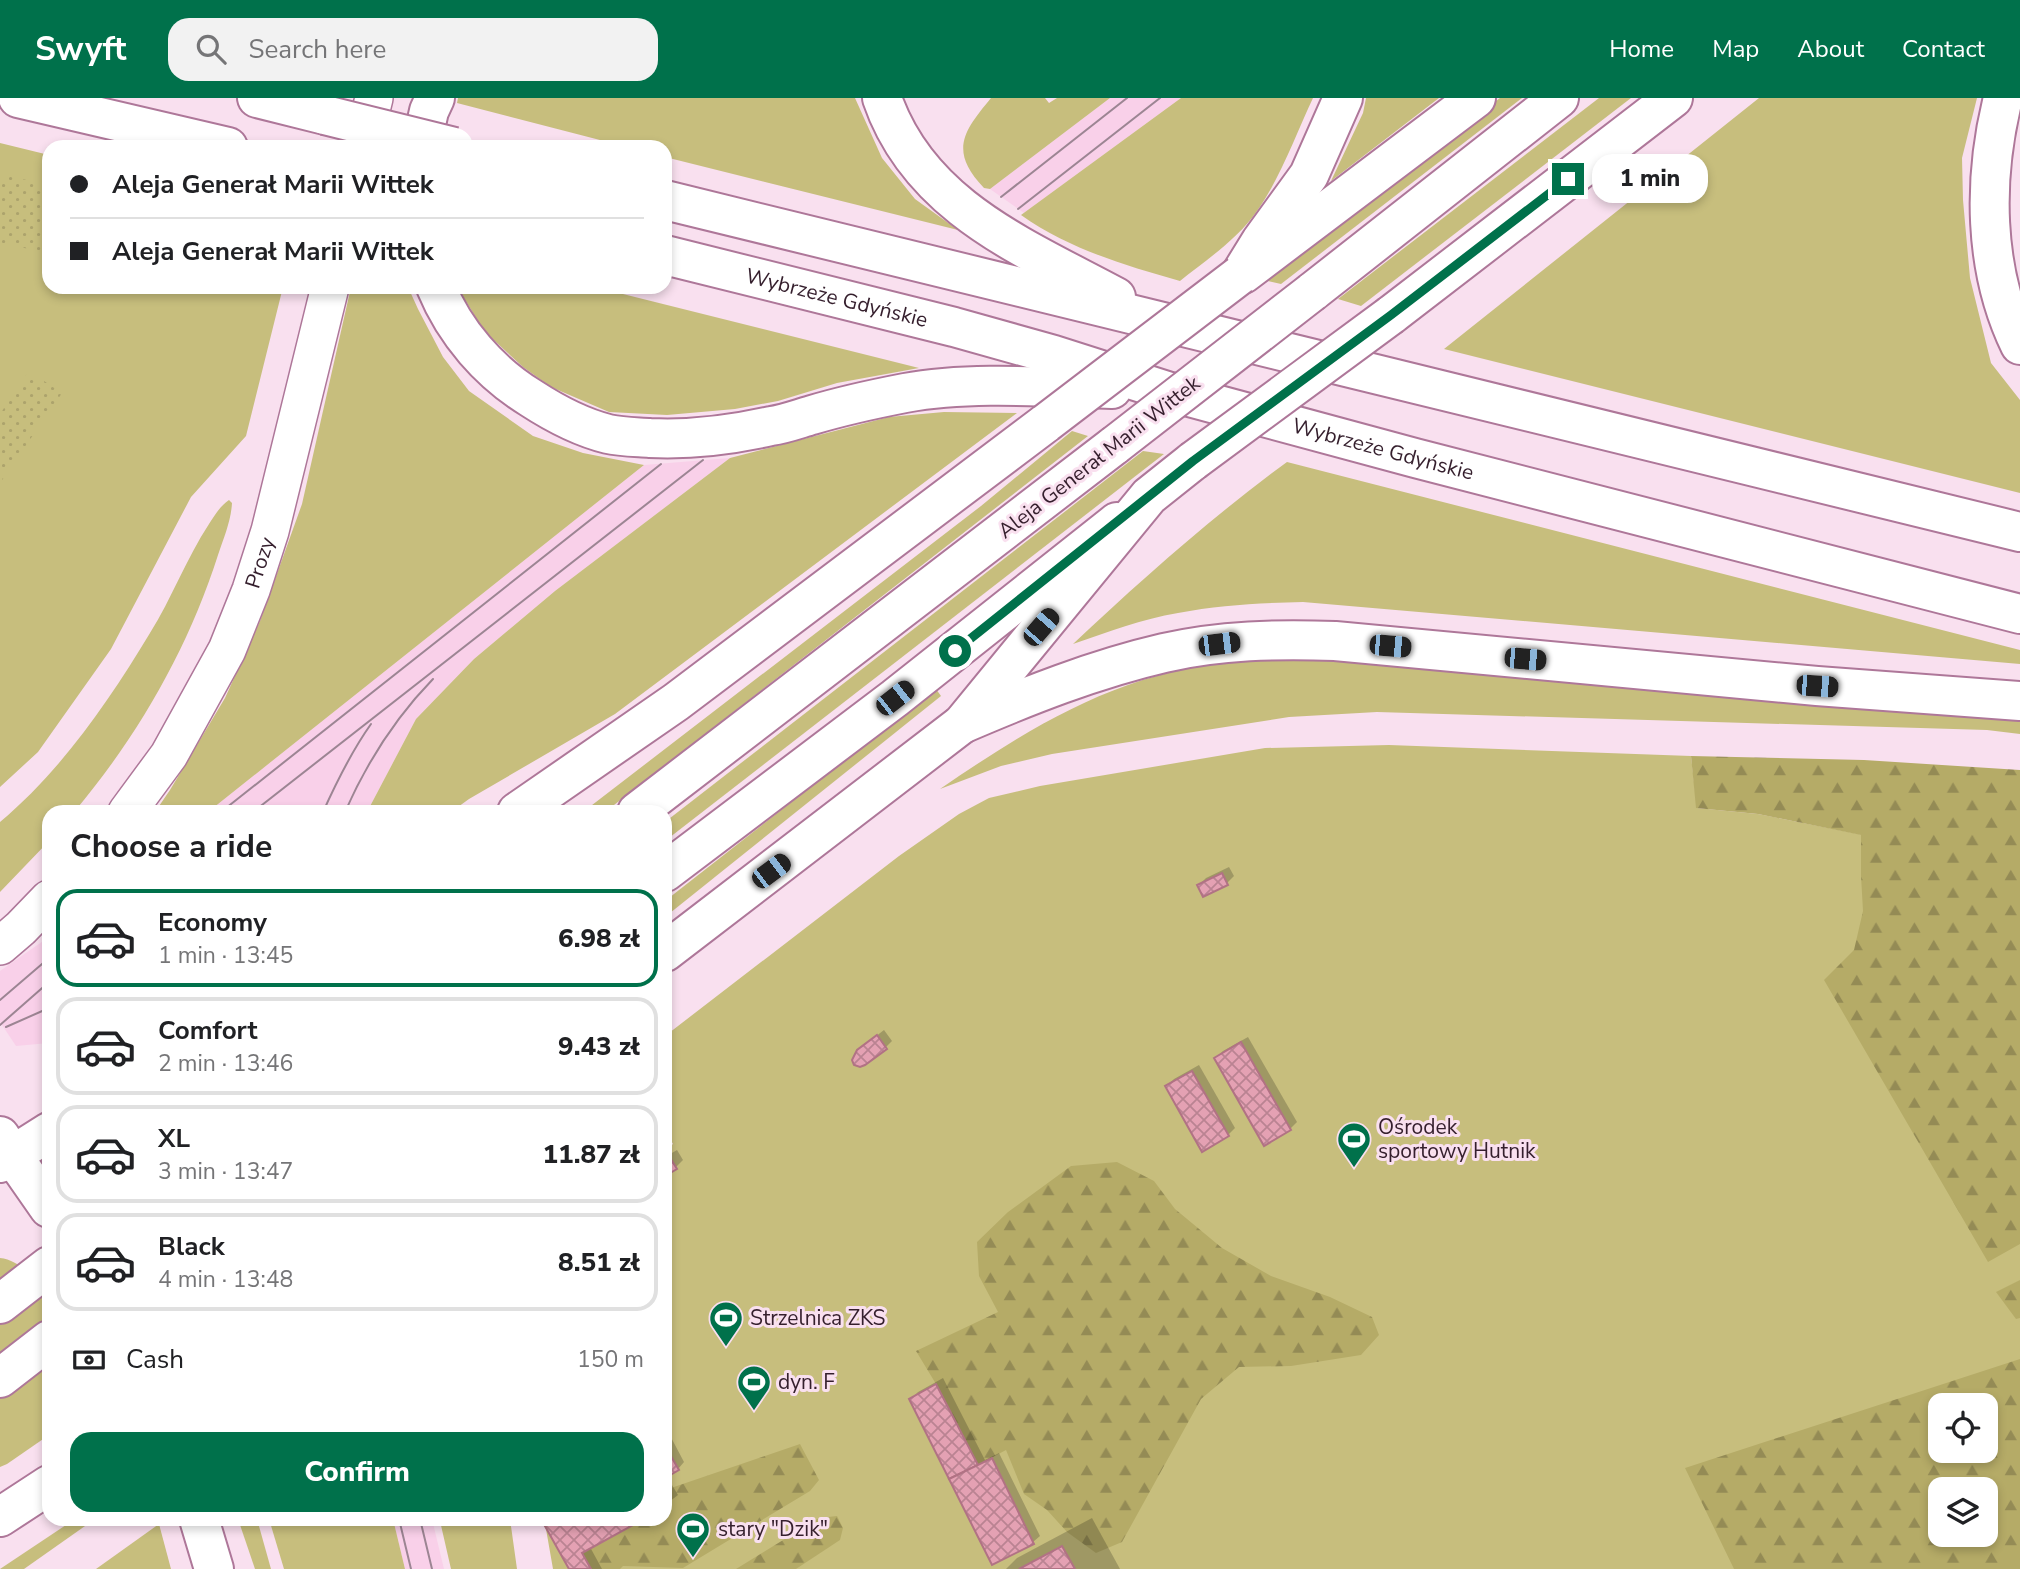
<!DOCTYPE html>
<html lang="en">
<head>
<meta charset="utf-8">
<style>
	body { margin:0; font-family:"Nunito Sans",sans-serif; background:#f2f2f2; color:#202124; height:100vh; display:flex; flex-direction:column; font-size:26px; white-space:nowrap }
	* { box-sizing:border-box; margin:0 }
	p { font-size:23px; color:#757577 }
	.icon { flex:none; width:38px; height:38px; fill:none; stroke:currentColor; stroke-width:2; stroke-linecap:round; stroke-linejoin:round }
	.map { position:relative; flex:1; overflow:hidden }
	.sheet { position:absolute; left:42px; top:707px; width:630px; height:721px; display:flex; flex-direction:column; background:#fff; border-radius:21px; box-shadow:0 4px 10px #0003 }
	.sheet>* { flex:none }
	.banner { position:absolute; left:42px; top:42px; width:630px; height:154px; border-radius:21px; box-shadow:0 4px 10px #0003; display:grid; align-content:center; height:154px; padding:0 28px; background:#fff }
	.fabs { position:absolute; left:1928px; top:1295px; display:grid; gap:14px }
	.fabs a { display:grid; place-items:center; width:70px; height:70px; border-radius:14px; background:#fff; box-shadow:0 4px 10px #0003; font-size:35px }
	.end { position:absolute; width:32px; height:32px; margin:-16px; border:9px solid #00714b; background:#fff; box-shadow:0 0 0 4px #fff }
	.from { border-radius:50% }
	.bubble { position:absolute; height:49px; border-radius:21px; background:#fff; box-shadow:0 4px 10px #0003; font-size:23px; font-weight:800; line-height:49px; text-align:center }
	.car { position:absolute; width:21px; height:42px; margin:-21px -10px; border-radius:9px; box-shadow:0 0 5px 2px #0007; background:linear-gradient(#222 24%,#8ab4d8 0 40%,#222 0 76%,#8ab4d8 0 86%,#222 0) }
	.banner b { display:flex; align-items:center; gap:24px; height:66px; font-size:26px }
	.banner b+b { border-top:2px solid #e0e0e0 }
	.banner i { width:18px; height:18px; background:#202124 }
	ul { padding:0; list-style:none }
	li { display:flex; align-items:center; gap:21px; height:98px; margin:0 14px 10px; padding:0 14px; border:4px solid #e0e0e0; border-radius:21px }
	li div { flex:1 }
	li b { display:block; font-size:26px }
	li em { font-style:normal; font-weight:800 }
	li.on { border-color:#00714b }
	li>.icon { width:63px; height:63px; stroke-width:1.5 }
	h2 { padding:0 28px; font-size:32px; line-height:84px }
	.pay { display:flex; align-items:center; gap:18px; height:77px; padding:0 28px; font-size:26px }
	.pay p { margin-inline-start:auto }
	.cta { display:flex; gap:14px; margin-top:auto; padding:14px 28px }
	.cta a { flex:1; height:80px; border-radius:21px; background:#00714b; color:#fff; font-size:28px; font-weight:800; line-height:80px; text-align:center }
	header { display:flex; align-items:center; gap:42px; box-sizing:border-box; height:98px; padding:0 35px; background:#00714b; color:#fff }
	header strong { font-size:33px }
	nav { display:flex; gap:38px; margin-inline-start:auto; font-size:24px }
	.search { width:490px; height:63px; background:#f2f2f2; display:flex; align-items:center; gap:18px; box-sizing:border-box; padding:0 24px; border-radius:21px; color:#757577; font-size:26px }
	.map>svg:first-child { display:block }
</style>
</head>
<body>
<header>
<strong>Swyft</strong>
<div class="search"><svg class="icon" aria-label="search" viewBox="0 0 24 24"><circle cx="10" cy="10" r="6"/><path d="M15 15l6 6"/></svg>Search here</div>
<nav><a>Home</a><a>Map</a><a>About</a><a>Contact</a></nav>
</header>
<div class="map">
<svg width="2020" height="1471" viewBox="0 0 2020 1471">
	<defs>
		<pattern id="forest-firs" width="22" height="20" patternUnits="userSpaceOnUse" patternTransform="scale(1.75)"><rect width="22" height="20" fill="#b5ab67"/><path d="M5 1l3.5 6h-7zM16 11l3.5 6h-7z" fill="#948b55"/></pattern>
		<pattern id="garden-dots" width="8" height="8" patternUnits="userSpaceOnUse" patternTransform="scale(1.75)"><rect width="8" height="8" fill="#c7be7d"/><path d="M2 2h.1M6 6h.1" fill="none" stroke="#aca36c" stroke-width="1.8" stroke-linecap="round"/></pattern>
		<pattern id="building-cross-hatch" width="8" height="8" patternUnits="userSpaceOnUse" patternTransform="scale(1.75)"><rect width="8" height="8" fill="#e4a1b3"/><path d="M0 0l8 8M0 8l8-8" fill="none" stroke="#ba8392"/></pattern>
	</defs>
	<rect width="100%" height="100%" fill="#f9e0ef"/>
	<g fill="#f9d0e9">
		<path d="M1110,0h71l-157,115 -34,-24z"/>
		<path d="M730,360l-175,133 -81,68 -58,60 -49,93h-159l436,-347z"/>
		<path d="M49,839v106l-33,3 -16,-24v-51z"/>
		<path d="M393,1421h39l12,50h-39z"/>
	</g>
	<g fill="#c7be7d" fill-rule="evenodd">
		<path d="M458,0h397l27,60 33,41 43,31 -293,-73v-10h-38l-170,-44z"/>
		<path d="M991,0h54l4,5 8,-5h53l-120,91 -6,-1c-35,-37 -21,-56 7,-90z"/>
		<path d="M1181,0h132c-17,36 -33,81 -56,113 -19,28 -51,49 -77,70 -56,-16 -111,-32 -159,-66z"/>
		<path d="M1366,0h73l-108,83 32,-68z"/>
		<path d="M1500,0h22l-241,186 -17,-4z"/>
		<path d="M1599,0h32l-270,208 -23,-7z"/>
		<path d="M1759,0h218l-15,60 1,42 7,78 21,85 29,37v93l-576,-144z"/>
		<path d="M0,45l49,12v132h234l-37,149 -55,61 -80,152 -73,103 -38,35z"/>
		<path d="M351,189h57l10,22 25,48 26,34 64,45 50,17 61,12 -436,347h-53l15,-22 55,-92 35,-77 42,-117z"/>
		<path d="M459,189h136l324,81 -82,15 -59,18 -43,8 -68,6 -58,-3 -58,-25 -28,-20 -39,-36 -23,-38z"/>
		<path d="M944,314l73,1 -402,301 -146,85 -18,13h-84l49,-93 58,-60 81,-68 175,-133 159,-41z"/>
		<path d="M1072,333l16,5 -483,376h-22l398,-306z"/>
		<path d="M1143,353l21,3 -499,387v-19z"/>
		<path d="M1287,364l733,188v14l-717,-62c-42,1 -83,3 -125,11 -36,6 -70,19 -105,31 67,-63 140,-128 214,-182z"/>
		<path d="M229,402l3,3c-1,18 -8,34 -14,52 -30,94 -80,181 -144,257h-25v29l-49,51v-70c61,-51 109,-121 150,-189 22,-35 36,-74 59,-109 6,-9 11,-18 20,-24z"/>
		<path d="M1249,558h71l700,61v17l-33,-4 -610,-18 -88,5 -237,37 -51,12 -61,23c60,-41 120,-80 188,-104 39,-14 80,-21 121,-29z"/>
		<path d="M936,591l5,7 -276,221v-16z"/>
		<path d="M1389,647l302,11 6,52 61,6 262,52v703h-1467l-7,-40 -5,-10h124v-369l8,-6 -8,-14v-94l234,-180 60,-42 30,-16 51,-12 225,-38zM1941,1307h45v46h-45zM1941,1391h45v46h-45z"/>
		<path d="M0,1160c19,2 37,21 49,35v142l-42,29 -7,3z"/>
		<path d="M75,1421h20l-71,50h-24z"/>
		<path d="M238,1421h19l14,50h-16z"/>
		<path d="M269,1421h124l12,50h-121z"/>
		<path d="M432,1421h78l7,50h-66l-11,-48 -7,1z"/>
		<path d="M159,1426l12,45h-75z"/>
	</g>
	<g fill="url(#forest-firs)" fill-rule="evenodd">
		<path d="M1691,658l173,4 156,10v474l-32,18 -164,-282 30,-30 9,-39 -2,-35v-41l-103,-21 -62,-6z"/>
		<path d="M1117,1064l37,19 21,28 47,39 49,28 59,21 42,20 7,18 -18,20 -70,11 -52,1 -38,32 -79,143 -26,11 -29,-21 -20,-22 -23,-16 -18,-44 -28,15 -42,-81 -20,-33 82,-39 -19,-36 -2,-34 31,-30 63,-46z"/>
		<path d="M2020,1182v38l-4,1 -20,-27z"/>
		<path d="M2020,1261v210h-286l-49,-101zM1986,1307v46h-45v-46zM1986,1391v46h-45v-46z"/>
		<path d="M800,1346l19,36 -9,11 -127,77 -60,-2 -3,3h-29l-9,-16 62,-34h21v-12l7,-4 -1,-15z"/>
		<path d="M837,1418l6,12 -3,12 -44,29h-60l83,-51z"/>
	</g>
	<g fill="url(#garden-dots)">
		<path d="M0,76l49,11v68l-49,-10z"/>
		<path d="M29,273l33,22 -62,90v-69z"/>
	</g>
	<g fill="#0003">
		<path d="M1229,769l5,9 -7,7 -28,2 7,-7z"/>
		<path d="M884,932l8,11 -7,7 -19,-4z"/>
		<path d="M1248,939l49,85 -7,7 -74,-71 7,-7z"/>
		<path d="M1199,967l36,63 -7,7 -61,-49 7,-7z"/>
		<path d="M677,1052l6,10 -7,7 -11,7v-17z"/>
		<path d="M943,1280l42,82 14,-7 41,83 -7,6 -40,20 -82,-163 7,-7z"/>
		<path d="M665,1328l19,36 -6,7 -12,6 12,20 -13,10z"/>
		<path d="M1092,1420l28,51h-114l11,-11z"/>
		<path d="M543,1421h97l-50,28 12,22h-31z"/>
	</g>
	<g fill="url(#building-cross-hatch)" stroke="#b17284" stroke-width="2">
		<path d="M1222,775l6,12 -25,12 -6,-12z"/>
		<path d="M877,937l10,14 -22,16 -5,2 -6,-2 -2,-5 5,-10z"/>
		<path d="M1241,944l50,88 -27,16 -50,-88z"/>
		<path d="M1192,973l37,65 -27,16 -37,-66z"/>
		<path d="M669,1058l8,13 -12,7v-18z"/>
		<path d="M936,1286l42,81 -29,14 -40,-80z"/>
		<path d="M665,1348l14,24 -14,8z"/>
		<path d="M992,1360l42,86 -42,21 -43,-86z"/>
		<path d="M541,1421h103l-62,34 9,16h-22z"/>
		<path d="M1062,1448l13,23h-56z"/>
	</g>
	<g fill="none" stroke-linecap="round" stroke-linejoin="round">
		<g stroke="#ae7799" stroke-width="40">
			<g id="minor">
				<path d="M362,49l12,-49"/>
				<path id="s1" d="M127,714l42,-57 58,-105 24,-60 19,-59 60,-244"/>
				<path d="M0,848l21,-18 28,-29"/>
			</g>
		</g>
		<g stroke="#ae7799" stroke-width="42">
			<g id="secondary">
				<path d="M1243,176l233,-176"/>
				<path d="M1312,194l247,-194"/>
				<path d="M517,714l159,-110 370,-279"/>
				<path d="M637,714l478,-367"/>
				<path d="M665,774l230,-174 222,-176"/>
				<path d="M12,1057l37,53"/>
				<path d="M0,1065l49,-31"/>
				<path d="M0,1206l49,-38"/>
				<path d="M0,1280l49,-38"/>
				<path d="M199,1421l15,50"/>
			</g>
		</g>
		<g stroke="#ae7799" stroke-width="42">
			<g id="primary">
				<path d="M1391,217l282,-217"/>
				<path d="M665,854l297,-228 187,-228 44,-35"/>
				<path d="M0,1419l49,-32"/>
			</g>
		</g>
		<g stroke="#ae7799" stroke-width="42">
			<g id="trunk">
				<path d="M18,0l210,49"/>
				<path d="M257,0l68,17"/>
				<path d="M882,0c37,108 141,149 234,199"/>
				<path d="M2003,0c-20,80 -20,171 17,247"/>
				<path d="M421,49l8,-36 6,-13"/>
				<path d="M665,102c451,113 904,219 1355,332"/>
				<path id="s2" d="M665,157l289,72 100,28 113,36 248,67 605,156"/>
				<path d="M1240,177l21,-34 48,-66 34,-77"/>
				<path d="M436,189c19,46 53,85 95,111 23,15 49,29 77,36 13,3 28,3 42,4 41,2 81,-3 121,-12 14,-2 27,-7 41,-11 30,-9 62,-16 93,-22 65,-12 141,-6 207,-4"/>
				<path d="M962,626c65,-28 133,-55 202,-71 56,-13 114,-14 171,-12l482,45 203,15"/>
				<path d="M0,1038l12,19"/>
			</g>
		</g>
		<use href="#minor" stroke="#fff" stroke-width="37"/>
		<use href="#secondary" stroke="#fff" stroke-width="38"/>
		<use href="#primary" stroke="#fff" stroke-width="38"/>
		<use href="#trunk" stroke="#fff" stroke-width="38"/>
		<g stroke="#9c8593" stroke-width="2">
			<path d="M1001,99l126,-99"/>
			<path d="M1018,111l142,-111"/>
			<path d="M221,714l440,-348"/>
			<path d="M253,714l450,-352"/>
			<path d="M323,714c14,-31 28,-60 48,-88"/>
			<path d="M345,714c22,-50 50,-94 88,-133"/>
			<path d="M0,902l49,-42"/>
			<path d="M0,927l49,-43"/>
			<path d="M6,929l43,-19"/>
			<path d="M399,1421l12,50"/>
			<path d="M420,1421l12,50"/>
		</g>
		<g stroke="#ae7799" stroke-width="42" stroke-linecap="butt">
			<g id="secondary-bridge">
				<path d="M1046,325l194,-148"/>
				<path d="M1115,347l197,-153"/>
			</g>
		</g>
		<g stroke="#ae7799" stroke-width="42" stroke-linecap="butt">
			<path id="primary-bridge" d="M1193,363l198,-146"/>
		</g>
		<g stroke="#ae7799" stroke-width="42" stroke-linecap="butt">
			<path id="trunk-bridge" d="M325,17l129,32"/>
		</g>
		<use href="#secondary-bridge" stroke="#fff" stroke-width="38"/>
		<use href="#primary-bridge" stroke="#fff" stroke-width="38"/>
		<use href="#trunk-bridge" stroke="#fff" stroke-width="38"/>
	</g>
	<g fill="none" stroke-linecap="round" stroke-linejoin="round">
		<path stroke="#00714b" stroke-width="9" d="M955,553l238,-190 198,-146 177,-136"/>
	</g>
	<defs>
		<g id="stadium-pin" transform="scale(1.75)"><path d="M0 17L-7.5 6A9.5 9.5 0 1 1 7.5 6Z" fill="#00714b" stroke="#f9e0ef"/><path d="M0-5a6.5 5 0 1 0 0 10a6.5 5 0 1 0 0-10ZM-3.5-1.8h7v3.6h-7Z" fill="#fff"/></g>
	</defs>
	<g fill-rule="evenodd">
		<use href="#stadium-pin" x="1354" y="1041"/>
		<use href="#stadium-pin" x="726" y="1220"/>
		<use href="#stadium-pin" x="754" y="1284"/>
		<use href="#stadium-pin" x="693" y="1431"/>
	</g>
	<g text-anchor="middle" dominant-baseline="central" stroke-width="6" stroke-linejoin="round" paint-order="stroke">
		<g font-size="21" fill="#351f2d" stroke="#f9e0ef">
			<text stroke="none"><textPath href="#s2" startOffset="177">Wybrzeże Gdyńskie</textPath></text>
			<text stroke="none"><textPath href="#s2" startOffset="744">Wybrzeże Gdyńskie</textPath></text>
			<text transform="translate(1099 359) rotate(-38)">Aleja Generał Marii Wittek</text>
			<text stroke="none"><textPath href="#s1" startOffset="284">Prozy</textPath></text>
		</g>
		<g font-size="21" fill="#351f2d" stroke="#f9e0ef" text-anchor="start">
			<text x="1378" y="1029">Ośrodek<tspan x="1378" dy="24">sportowy Hutnik</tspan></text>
			<text x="750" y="1220">Strzelnica ZKS</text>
			<text x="778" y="1284">dyn. F</text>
			<text x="718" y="1431">stary "Dzik"</text>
		</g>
	</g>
</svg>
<div class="fabs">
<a><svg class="icon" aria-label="locate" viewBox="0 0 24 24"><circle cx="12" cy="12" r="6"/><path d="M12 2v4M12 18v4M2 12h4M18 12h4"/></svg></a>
<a><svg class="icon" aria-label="layers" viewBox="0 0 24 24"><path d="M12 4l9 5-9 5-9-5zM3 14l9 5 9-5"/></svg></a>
</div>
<i class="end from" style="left:955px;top:553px"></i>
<i class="end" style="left:1568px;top:81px"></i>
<div class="bubble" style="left:1592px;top:56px;width:116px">1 min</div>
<i class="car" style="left:1041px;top:529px;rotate:41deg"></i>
<i class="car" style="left:1219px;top:546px;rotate:83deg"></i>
<i class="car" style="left:1390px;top:548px;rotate:95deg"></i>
<i class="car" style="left:1525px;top:561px;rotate:95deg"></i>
<i class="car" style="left:1817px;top:588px;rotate:94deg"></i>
<i class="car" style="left:895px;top:600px;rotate:52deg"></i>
<i class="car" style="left:771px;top:773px;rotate:53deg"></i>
<div class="banner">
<b><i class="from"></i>Aleja Generał Marii Wittek</b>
<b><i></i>Aleja Generał Marii Wittek</b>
</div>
<section class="sheet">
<h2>Choose a ride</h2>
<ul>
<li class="on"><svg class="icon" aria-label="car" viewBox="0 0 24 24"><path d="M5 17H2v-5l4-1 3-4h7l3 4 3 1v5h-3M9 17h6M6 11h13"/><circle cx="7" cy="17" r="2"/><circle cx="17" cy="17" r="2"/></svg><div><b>Economy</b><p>1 min · 13:45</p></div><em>6.98 zł</em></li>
<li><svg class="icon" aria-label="car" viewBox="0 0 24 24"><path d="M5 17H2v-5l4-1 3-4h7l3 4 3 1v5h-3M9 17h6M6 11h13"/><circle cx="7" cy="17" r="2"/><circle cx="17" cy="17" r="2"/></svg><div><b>Comfort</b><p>2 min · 13:46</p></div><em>9.43 zł</em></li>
<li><svg class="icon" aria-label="car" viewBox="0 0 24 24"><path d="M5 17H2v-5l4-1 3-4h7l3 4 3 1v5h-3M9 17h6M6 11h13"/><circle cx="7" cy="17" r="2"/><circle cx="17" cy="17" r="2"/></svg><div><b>XL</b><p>3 min · 13:47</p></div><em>11.87 zł</em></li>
<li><svg class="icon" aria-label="car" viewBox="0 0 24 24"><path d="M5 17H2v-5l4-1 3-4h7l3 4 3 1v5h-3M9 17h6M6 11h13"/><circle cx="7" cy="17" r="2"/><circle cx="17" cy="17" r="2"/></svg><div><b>Black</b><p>4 min · 13:48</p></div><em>8.51 zł</em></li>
</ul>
<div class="pay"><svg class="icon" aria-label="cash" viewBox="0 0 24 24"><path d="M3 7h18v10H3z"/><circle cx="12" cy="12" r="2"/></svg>Cash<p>150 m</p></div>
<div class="cta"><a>Confirm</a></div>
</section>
</div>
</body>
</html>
